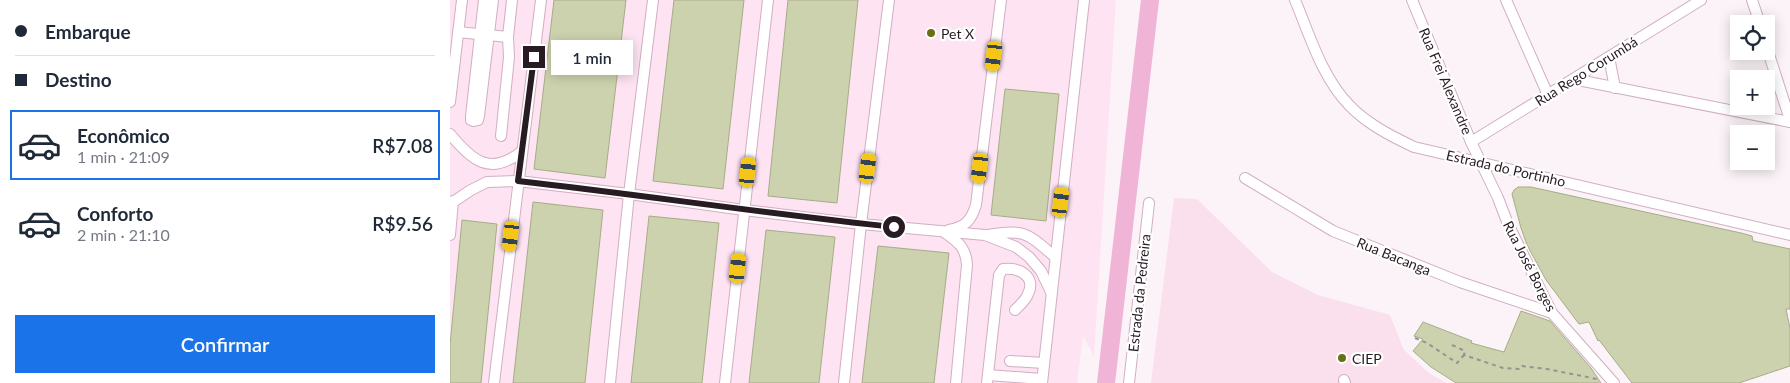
<!DOCTYPE html>
<html lang="pt">
<head>
<meta charset="utf-8">
<style>
	body { margin:0; font-family:Lato,sans-serif; background:#f6f6f7; color:#1f2937; height:100vh; display:flex; flex-direction:column; font-size:19px; white-space:nowrap }
	* { box-sizing:border-box; margin:0 }
	p { font-size:16px; color:#747a83 }
	.icon { flex:none; width:28px; height:28px; fill:none; stroke:currentColor; stroke-width:2; stroke-linecap:round; stroke-linejoin:round }
	.map { position:relative; flex:1; overflow:hidden }
	.sheet { display:flex; flex-direction:column; background:#fff; width:450px }
	.sheet>* { flex:none }
	.top-card { display:grid; align-content:center; height:110px; padding:0 15px; background:#fff }
	.buttons { position:absolute; left:1280px; top:15px; display:grid; gap:10px }
	.buttons a { display:grid; place-items:center; width:45px; height:45px; border-radius:0px; background:#fff; box-shadow:0 2px 12px #0003; font-size:25px }
	.end { position:absolute; width:22px; height:22px; margin:-11px; border:6px solid #281b22; background:#fff; box-shadow:0 0 0 2px #fff }
	.from { border-radius:50% }
	.bubble { position:absolute; height:35px; border-radius:0px; background:#fff; box-shadow:0 2px 12px #0003; font-size:16px; font-weight:600; line-height:35px; text-align:center }
	.car { position:absolute; width:15px; height:30px; margin:-15px -8px; border-radius:6px; box-shadow:0 0 4px 1px #0007; background:linear-gradient(#f5c518 24%,#345 0 40%,#f5c518 0 76%,#345 0 86%,#f5c518 0) }
	.top-card b { display:flex; align-items:center; gap:18px; height:48px; font-size:19px }
	.top-card b+b { border-top:1px solid #e0e1e3 }
	.top-card i { width:12px; height:12px; background:#1f2937 }
	ul { padding:0; list-style:none }
	li { display:flex; align-items:center; gap:15px; height:70px; margin:0 10px 8px; padding:0 5px; border:2px solid transparent; border-radius:0px }
	li div { flex:1 }
	li b { display:block; font-size:19px }
	li em { font-style:normal; font-weight:600 }
	li.on { border-color:#1a73e8 }
	li>.icon { width:45px; height:45px; stroke-width:1.5 }
	.primary-button { display:flex; gap:10px; margin-top:auto; padding:10px 15px }
	.primary-button a { flex:1; height:58px; border-radius:0px; background:#1a73e8; color:#fff; font-size:20px; font-weight:600; line-height:58px; text-align:center }
	main { display:flex; flex:1; min-height:0 }
	.map>svg:first-child { display:block }
</style>
</head>
<body>
<main>
<section class="sheet">
<div class="top-card">
<b><i class="from"></i>Embarque</b>
<b><i></i>Destino</b>
</div>
<ul>
<li class="on"><svg class="icon" aria-label="car" viewBox="0 0 24 24"><path d="M5 17H2v-5l4-1 3-4h7l3 4 3 1v5h-3M9 17h6M6 11h13"/><circle cx="7" cy="17" r="2"/><circle cx="17" cy="17" r="2"/></svg><div><b>Econômico</b><p>1 min · 21:09</p></div><em>R$7.08</em></li>
<li><svg class="icon" aria-label="car" viewBox="0 0 24 24"><path d="M5 17H2v-5l4-1 3-4h7l3 4 3 1v5h-3M9 17h6M6 11h13"/><circle cx="7" cy="17" r="2"/><circle cx="17" cy="17" r="2"/></svg><div><b>Conforto</b><p>2 min · 21:10</p></div><em>R$9.56</em></li>
</ul>
<div class="primary-button"><a>Confirmar</a></div>
</section>
<div class="map">
<svg width="1340" height="383" viewBox="0 0 1340 383">
	<rect width="100%" height="100%" fill="#fbf3f7"/>
	<path fill="#fee3f2" d="M0,0h666l-22,356 -11,-20 -6,47h-627z"/>
	<path fill="#fadfed" d="M724,198l23,1 75,73 46,23 72,20 14,35 25,23 17,10h-295z"/>
	<g fill="none" stroke-linecap="round" stroke-linejoin="round">
		<path stroke="#f0b5d6" stroke-width="18" d="M656,383l44,-383"/>
	</g>
	<g fill="#ccd2ad" stroke="#a7ac88">
		<path d="M104,0h72l-21,178 -71,-9z"/>
		<path d="M224,0h70l-21,189 -70,-8z"/>
		<path d="M338,0h70l-21,203 -69,-7z"/>
		<path d="M555,89l54,5 -13,127 -55,-6z"/>
		<path d="M1068,187h13l210,46 11,3 1,5 37,8v60h-4l4,19v38l-51,17h-107l-33,-43 -1,1 -9,-19 -10,2 -33,-44 -19,-35 -6,-17 -9,-34 2,-4z"/>
		<path d="M83,202l70,8 -18,173h-72z"/>
		<path d="M199,216l70,7 -17,160h-71z"/>
		<path d="M12,220l35,4 -16,159h-31v-38z"/>
		<path d="M316,230l69,7 -16,146h-70z"/>
		<path d="M428,246l71,7 -15,130h-72z"/>
		<path d="M1071,311l29,10 41,47 10,15h-145l-25,-16 -18,-16 10,-12 -9,-3 9,-14 49,19 -1,2 33,9z"/>
	</g>
	<g fill="none" stroke-linecap="round" stroke-linejoin="round">
		<g stroke="#d2aec2" stroke-width="12">
			<g id="minor">
				<path d="M34,0l-13,116v4l3,1 4,-1 1,-4 14,-116"/>
				<path d="M845,0c15,36 27,77 54,105 18,19 42,31 65,42l376,88"/>
				<path d="M962,0l59,142 27,56 10,26 44,89 62,70"/>
				<path d="M1056,0l42,95"/>
				<path d="M1302,0l8,24"/>
				<path d="M8,32l50,5"/>
				<path d="M1316,45l24,75"/>
				<path d="M1159,57l6,31"/>
				<path d="M1123,79l217,43"/>
				<path d="M0,102l12,-102"/>
				<path d="M0,134c22,27 40,42 71,18"/>
				<path d="M51,136l8,-79 -1,-20 4,-37"/>
				<path d="M1021,142l230,-142"/>
				<path d="M795,178l88,53 127,51 92,31"/>
				<path d="M0,204l21,-14 16,-8 31,-1 111,13 115,16 117,14 124,11 31,12 13,10 12,14 10,21"/>
				<path d="M499,230c16,-3 22,-9 27,-25l25,-205"/>
				<path d="M494,232c14,10 22,15 23,33l-11,118"/>
				<path d="M0,235l3,-34"/>
				<path d="M538,235c37,-7 40,-1 67,22"/>
				<path d="M560,361l34,2"/>
				<path d="M538,375l54,4"/>
				<path d="M894,380l1,3"/>
				<path d="M44,383l47,-383"/>
				<path d="M160,383l19,-189 24,-194"/>
				<path d="M275,383l43,-383"/>
				<path d="M394,383l17,-159 28,-224"/>
				<path d="M537,383l12,-108 4,-6c15,-2 34,7 25,25 -2,6 -8,11 -13,16"/>
				<path d="M592,383l42,-383"/>
				<path d="M679,383l20,-180"/>
			</g>
		</g>
		<g stroke="#9a9095" stroke-width="2" stroke-dasharray="4 4" stroke-linecap="butt">
			<path d="M965,338l12,5 30,20 7,-8"/>
			<path d="M1002,345l13,6 -1,4 39,13 17,1 2,-3 25,3 50,10"/>
		</g>
		<use href="#minor" stroke="#fff" stroke-width="10"/>
	</g>
	<g fill="none" stroke-linecap="round" stroke-linejoin="round">
		<path stroke="#281b22" stroke-width="6" d="M84,57l-16,124c125,14 250,33 376,46"/>
	</g>
	<g fill="#687017" stroke="#fff" stroke-width="2">
		<circle cx="481" cy="33" r="5"/>
		<circle cx="892" cy="358" r="5"/>
	</g>
	<g text-anchor="middle" dominant-baseline="central" stroke-width="4.5" stroke-linejoin="round" paint-order="stroke">
		<g font-size="14" fill="#281b22" stroke="#fff" text-anchor="start">
			<text x="491" y="33">Pet X</text>
			<text x="902" y="358">CIEP</text>
		</g>
		<g font-size="14" fill="#281b22" stroke="#fff">
			<text transform="translate(1136 71) rotate(-32)">Rua Rego Corumbá</text>
			<text transform="translate(996 81) rotate(67)">Rua Frei Alexandre</text>
			<text transform="translate(1056 168) rotate(13)">Estrada do Portinho</text>
			<text transform="translate(944 256) rotate(22)">Rua Bacanga</text>
			<text transform="translate(1080 266) rotate(63)">Rua José Borges</text>
			<text transform="translate(689 293) rotate(-84)">Estrada da Pedreira</text>
		</g>
	</g>
</svg>
<div class="buttons">
<a><svg class="icon" aria-label="locate" viewBox="0 0 24 24"><circle cx="12" cy="12" r="6"/><path d="M12 2v4M12 18v4M2 12h4M18 12h4"/></svg></a>
<a>+</a>
<a>−</a>
</div>
<i class="end from" style="left:444px;top:227px"></i>
<i class="end" style="left:84px;top:57px"></i>
<div class="bubble" style="left:101px;top:40px;width:82px">1 min</div>
<i class="car" style="left:544px;top:56px;rotate:187deg"></i>
<i class="car" style="left:418px;top:168px;rotate:7deg"></i>
<i class="car" style="left:530px;top:168px;rotate:187deg"></i>
<i class="car" style="left:298px;top:172px;rotate:6deg"></i>
<i class="car" style="left:611px;top:202px;rotate:7deg"></i>
<i class="car" style="left:61px;top:236px;rotate:187deg"></i>
<i class="car" style="left:288px;top:268px;rotate:6deg"></i>
</div>
</main>
</body>
</html>
